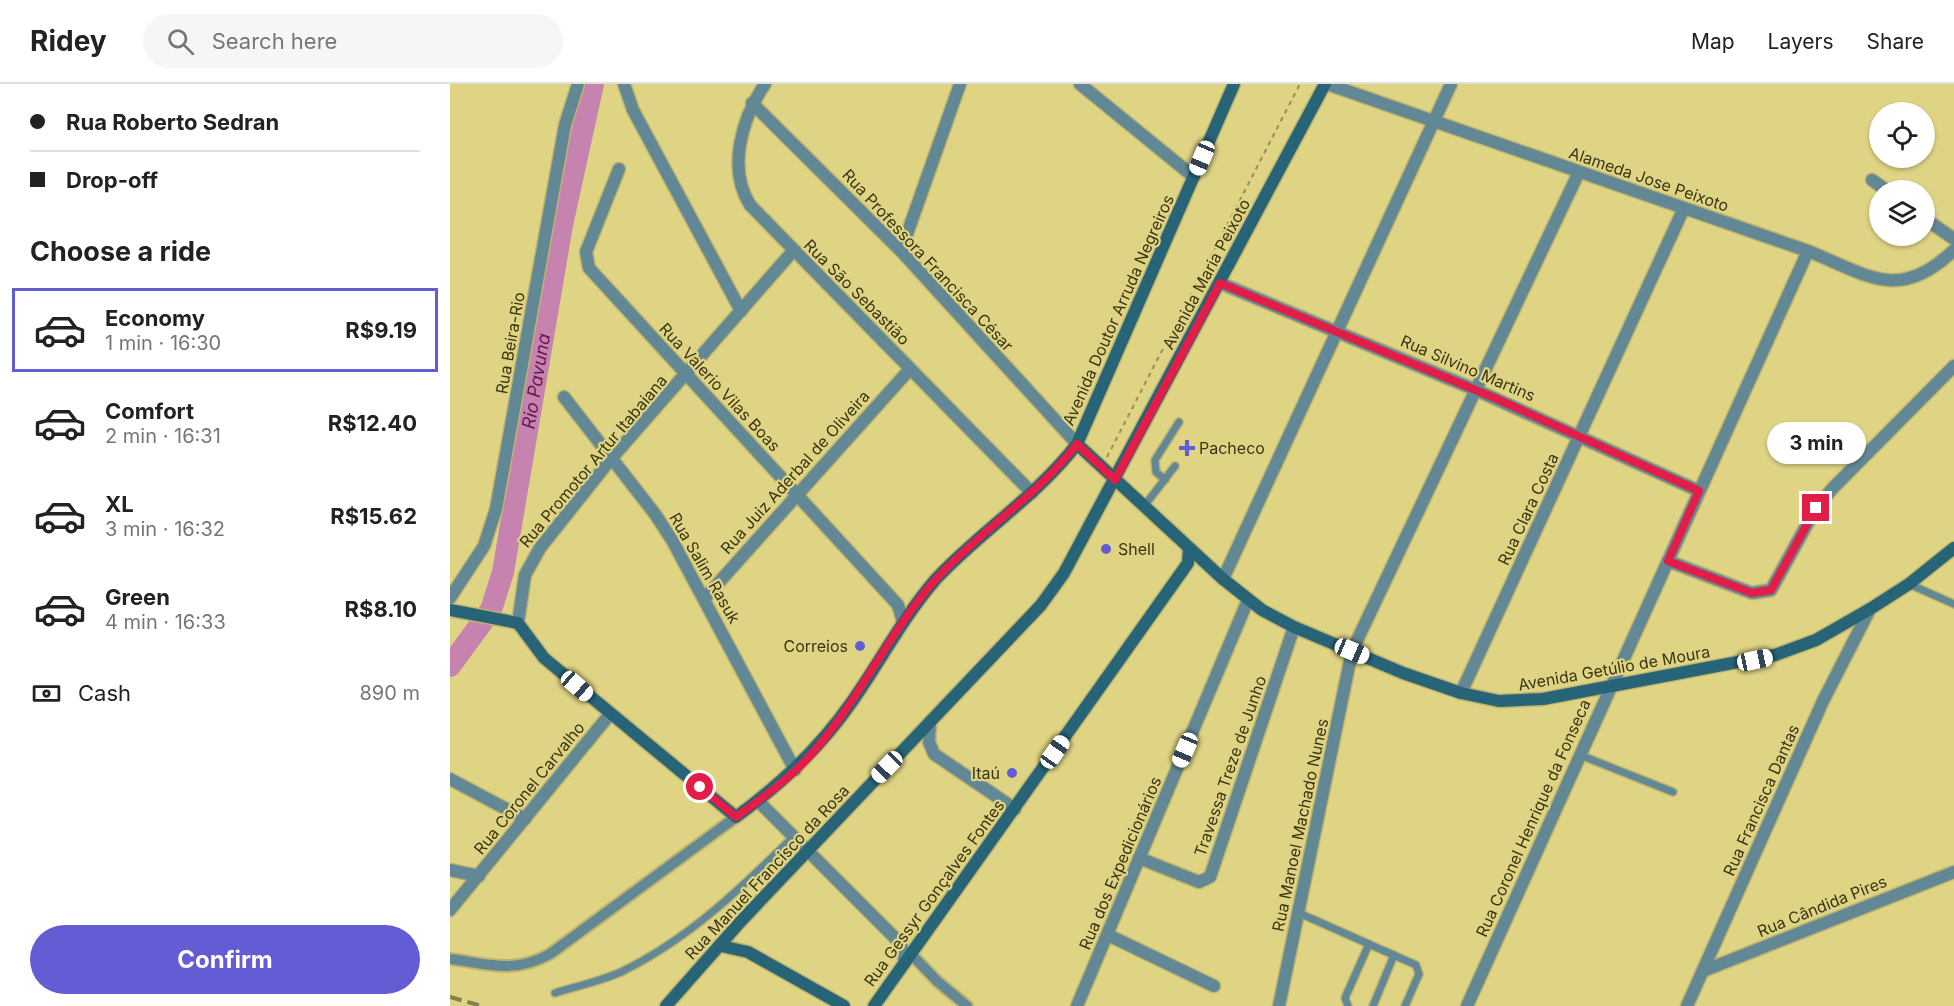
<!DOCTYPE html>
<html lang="en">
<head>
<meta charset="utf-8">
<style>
	body { margin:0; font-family:Inter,sans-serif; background:#f6f6f6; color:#222; height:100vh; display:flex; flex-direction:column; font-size:22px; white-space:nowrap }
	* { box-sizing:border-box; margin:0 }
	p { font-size:20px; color:#767676 }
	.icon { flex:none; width:33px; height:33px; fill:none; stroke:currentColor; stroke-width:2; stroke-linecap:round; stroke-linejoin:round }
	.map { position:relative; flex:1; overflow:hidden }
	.drawer { display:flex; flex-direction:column; background:#fff; width:450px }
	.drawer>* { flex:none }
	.banner { display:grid; align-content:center; height:132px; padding:0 30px; background:#fff }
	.fabs { position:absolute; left:1419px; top:18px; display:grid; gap:12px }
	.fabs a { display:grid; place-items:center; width:66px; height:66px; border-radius:50%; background:#fff; box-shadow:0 2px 4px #0004; font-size:30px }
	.end { position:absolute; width:27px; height:27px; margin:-14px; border:8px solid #e11d48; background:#fff; box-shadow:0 0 0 3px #fff }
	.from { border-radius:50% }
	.bubble { position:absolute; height:42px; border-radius:21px; background:#fff; box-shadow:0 2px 4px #0004; font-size:20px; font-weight:700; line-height:42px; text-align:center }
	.car { position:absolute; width:18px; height:36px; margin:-18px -9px; border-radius:8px; box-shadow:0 0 4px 2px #0007; background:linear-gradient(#fff 24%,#345 0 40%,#fff 0 76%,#345 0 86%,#fff 0) }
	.banner b { display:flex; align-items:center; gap:21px; height:57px; font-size:22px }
	.banner b+b { border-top:2px solid #e0e0e0 }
	.banner i { width:15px; height:15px; background:#222 }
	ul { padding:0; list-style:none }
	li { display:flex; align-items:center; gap:18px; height:84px; margin:0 12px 9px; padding:0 18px; border:3px solid transparent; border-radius:0px }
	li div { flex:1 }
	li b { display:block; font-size:22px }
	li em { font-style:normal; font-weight:700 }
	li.active { border-color:#645cd5 }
	li>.icon { width:54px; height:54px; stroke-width:1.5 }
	h2 { padding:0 30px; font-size:27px; line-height:72px }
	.pay { display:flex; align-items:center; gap:15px; height:66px; padding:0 30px; font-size:22px }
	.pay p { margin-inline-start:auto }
	.action { display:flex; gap:12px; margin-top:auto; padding:12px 30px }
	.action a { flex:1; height:69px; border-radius:36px; background:#645cd5; color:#fff; font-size:24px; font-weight:700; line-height:69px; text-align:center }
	header { display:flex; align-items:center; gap:36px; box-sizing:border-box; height:84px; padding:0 30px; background:#fff; border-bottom:2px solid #e0e0e0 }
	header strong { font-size:28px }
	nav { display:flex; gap:33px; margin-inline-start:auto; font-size:21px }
	.search { width:420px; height:54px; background:#f6f6f6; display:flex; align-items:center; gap:15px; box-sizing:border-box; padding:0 21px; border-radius:33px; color:#767676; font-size:22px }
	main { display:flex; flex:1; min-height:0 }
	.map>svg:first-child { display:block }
</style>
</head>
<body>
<header>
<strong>Ridey</strong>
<div class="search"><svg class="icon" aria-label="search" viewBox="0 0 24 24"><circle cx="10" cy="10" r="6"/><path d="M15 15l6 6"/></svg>Search here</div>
<nav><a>Map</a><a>Layers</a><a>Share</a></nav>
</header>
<main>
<section class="drawer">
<div class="banner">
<b><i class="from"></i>Rua Roberto Sedran</b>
<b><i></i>Drop-off</b>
</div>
<h2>Choose a ride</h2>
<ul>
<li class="active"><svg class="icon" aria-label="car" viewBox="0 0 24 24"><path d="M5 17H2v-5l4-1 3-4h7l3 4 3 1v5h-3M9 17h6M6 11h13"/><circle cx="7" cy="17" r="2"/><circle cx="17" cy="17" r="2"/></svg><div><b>Economy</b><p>1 min · 16:30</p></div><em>R$9.19</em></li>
<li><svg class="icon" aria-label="car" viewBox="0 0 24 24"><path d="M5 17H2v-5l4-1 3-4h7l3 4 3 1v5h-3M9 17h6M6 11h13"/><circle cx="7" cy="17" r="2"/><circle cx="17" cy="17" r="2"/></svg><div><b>Comfort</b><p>2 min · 16:31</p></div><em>R$12.40</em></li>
<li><svg class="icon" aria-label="car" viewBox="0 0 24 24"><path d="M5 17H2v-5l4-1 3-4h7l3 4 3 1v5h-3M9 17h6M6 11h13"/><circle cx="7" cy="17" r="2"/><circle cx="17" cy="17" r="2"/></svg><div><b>XL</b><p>3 min · 16:32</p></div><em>R$15.62</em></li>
<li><svg class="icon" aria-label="car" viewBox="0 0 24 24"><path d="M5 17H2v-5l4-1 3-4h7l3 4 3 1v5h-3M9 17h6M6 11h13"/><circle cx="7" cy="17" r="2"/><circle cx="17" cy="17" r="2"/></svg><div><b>Green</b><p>4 min · 16:33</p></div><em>R$8.10</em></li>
</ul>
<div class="pay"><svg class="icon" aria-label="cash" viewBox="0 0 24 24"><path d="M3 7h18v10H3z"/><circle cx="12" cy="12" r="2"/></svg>Cash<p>890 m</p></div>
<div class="action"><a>Confirm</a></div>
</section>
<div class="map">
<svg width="1504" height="922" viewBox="0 0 1504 922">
	<rect width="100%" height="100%" fill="#dfd484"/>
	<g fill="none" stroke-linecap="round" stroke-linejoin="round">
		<path stroke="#c783af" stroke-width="22" id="s1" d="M0,582l41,-56 12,-38 59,-347 31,-141"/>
		<g stroke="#beb46d" stroke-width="10">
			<g id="service">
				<path d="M715,396l-9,-8 -1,-12 24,-38"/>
				<path d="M695,421l30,-39"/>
				<path d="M1459,500l45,20"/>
				<path d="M1130,671l93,37"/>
				<path d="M849,829l117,52 3,9 -14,32"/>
				<path d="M105,909c22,-7 46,-12 66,-21 68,-33 119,-83 172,-135"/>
				<path d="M898,922l-3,-8 24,-54"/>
				<path d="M923,922l21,-51"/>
			</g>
		</g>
		<g stroke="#beb46d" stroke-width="14">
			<g id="pedestrian">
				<path d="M462,871l25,26 30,25"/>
				<path d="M0,875c39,5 64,15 100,-5l186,-137"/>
			</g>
		</g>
		<g stroke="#beb46d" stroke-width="15">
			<g id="minor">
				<path d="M174,0l9,26 108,201"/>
				<path d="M315,0c-23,34 -38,84 -15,121l282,288"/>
				<path d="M630,0l114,93"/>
				<path d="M877,0l481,167c60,24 91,52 146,-1"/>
				<path d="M302,19l149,148 176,193"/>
				<path d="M169,85l-33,83 3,16 309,337 5,17"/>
				<path d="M1422,96l14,10"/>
				<path d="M1474,134l30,21"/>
				<path d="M451,167l59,-167"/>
				<path d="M770,199l256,107 223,101"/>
				<path d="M114,313l91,117 17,26 123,230"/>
				<path d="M1218,477l84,32 19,-3 45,-82 17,-20 121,-122"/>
				<path d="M773,495l228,-495"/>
				<path d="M0,514l34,-52 12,-37 69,-384 13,-41"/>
				<path d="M255,514l205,-229"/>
				<path d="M68,539l7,-48 15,-27 70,-88 183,-209"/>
				<path d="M1011,609l223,-485"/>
				<path d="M480,638l-1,20 5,12 81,55"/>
				<path d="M0,695l75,40"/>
				<path d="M308,717l143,143 4,19"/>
				<path d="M689,774l60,24 11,-5 84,-250"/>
				<path d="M0,786l29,6"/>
				<path d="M0,826l160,-196"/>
				<path d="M658,851l106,51"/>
				<path d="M1253,887l251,-99"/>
				<path d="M627,922l171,-406"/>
				<path d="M829,922l73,-355 227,-479"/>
				<path d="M1017,922l341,-755"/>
				<path d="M1237,922l136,-305 47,-92"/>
			</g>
		</g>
		<g stroke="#beb46d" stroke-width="15">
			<g id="secondary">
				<path d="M627,360l146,135 39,31 32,17 109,46 58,20 38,8 44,-2 232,-44 41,-15 54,-31 39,-25 45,-36"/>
				<path d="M0,526l68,13 26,35 192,159c45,-33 83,-68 115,-114 29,-41 52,-86 85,-124 45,-48 101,-83 141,-135l157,-360"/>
				<path d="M271,862l27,6 96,54"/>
				<path d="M216,922l75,-85 300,-316 23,-32 261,-489"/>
				<path d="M424,922l314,-443 1,-15"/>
			</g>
		</g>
		<path stroke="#989053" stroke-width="2" stroke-dasharray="4.5 4.5" stroke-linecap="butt" d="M657,373l193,-373"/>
		<use href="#service" stroke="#638895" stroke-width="7"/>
		<use href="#pedestrian" stroke="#638895" stroke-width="10"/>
		<use href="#minor" stroke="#638895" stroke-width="12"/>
		<use href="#secondary" stroke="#276477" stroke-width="12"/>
		<path stroke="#867f47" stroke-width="4" stroke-dasharray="12 6" stroke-linecap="butt" d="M0,913l32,9"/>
	</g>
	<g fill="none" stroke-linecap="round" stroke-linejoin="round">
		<path stroke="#e11d48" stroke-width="8" d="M250,703l36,30c28,-20 57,-41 79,-67 46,-53 75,-119 121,-171 44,-48 101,-83 141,-135l38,36 105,-197 277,116 202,92 -31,70 84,32 19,-3 45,-82"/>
	</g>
	<g fill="#645cd5" stroke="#dfd484" stroke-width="2">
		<path d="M734 355h6v6h6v6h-6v6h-6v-6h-6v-6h6z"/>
		<circle cx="656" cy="465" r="6"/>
		<circle cx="410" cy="562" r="6"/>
		<circle cx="562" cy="689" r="6"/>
	</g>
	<g text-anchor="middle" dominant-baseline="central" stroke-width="4.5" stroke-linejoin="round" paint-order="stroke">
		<g font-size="16" fill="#393513" stroke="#dfd484">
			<text transform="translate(1199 95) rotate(19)">Alameda Jose Peixoto</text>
			<text transform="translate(478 176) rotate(47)">Rua Professora Francisca César</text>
			<text transform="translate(756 190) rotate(-62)">Avenida Maria Peixoto</text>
			<text transform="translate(407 208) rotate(45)">Rua São Sebastião</text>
			<text transform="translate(668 226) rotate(-66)">Avenida Doutor Arruda Negreiros</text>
			<text transform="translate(60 259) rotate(-80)">Rua Beira-Rio</text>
			<text transform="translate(1018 284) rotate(23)">Rua Silvino Martins</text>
			<text transform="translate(270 303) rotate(47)">Rua Valerio Vilas Boas</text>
			<text transform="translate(143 377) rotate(-50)">Rua Promotor Artur Itabaiana</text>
			<text transform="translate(345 388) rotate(-48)">Rua Juiz Aderbal de Oliveira</text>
			<text transform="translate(1078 425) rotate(-65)">Rua Clara Costa</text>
			<text transform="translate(255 484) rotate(60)">Rua Salim Rasuk</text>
			<text transform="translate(1164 584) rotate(-10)">Avenida Getúlio de Moura</text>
			<text transform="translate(780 682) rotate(-71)">Travessa Treze de Junho</text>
			<text transform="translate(79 704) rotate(-51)">Rua Coronel Carvalho</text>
			<text transform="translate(1311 716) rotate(-66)">Rua Francisca Dantas</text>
			<text transform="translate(1083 734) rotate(-66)">Rua Coronel Henrique da Fonseca</text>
			<text transform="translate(850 741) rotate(-78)">Rua Manoel Machado Nunes</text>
			<text transform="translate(670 779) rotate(-67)">Rua dos Expedicionários</text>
			<text transform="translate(317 788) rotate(-47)">Rua Manuel Francisco da Rosa</text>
			<text transform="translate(484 809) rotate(-54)">Rua Gessyr Gonçalves Fontes</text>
			<text transform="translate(1372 822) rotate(-22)">Rua Cândida Pires</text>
		</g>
		<g font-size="16" fill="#393513" stroke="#dfd484" text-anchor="start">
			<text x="749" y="364">Pacheco</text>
			<text x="668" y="465">Shell</text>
			<text x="398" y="562" text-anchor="end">Correios</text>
			<text x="550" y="689" text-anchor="end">Itaú</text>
		</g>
		<g font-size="18" font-style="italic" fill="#671651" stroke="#dfd484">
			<text stroke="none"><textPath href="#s1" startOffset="303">Rio Pavuna</textPath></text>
		</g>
	</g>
</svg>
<div class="fabs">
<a><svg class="icon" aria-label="locate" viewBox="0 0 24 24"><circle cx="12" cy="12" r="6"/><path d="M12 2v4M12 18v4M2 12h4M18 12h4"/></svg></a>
<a><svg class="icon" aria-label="layers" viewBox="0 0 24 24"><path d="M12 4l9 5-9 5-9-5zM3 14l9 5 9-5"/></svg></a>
</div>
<i class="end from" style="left:250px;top:703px"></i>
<i class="end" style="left:1366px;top:424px"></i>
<div class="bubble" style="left:1317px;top:338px;width:99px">3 min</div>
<i class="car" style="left:752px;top:74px;rotate:203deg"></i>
<i class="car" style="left:902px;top:567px;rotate:113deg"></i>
<i class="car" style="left:1305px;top:576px;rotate:78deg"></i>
<i class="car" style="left:127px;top:602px;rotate:131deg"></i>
<i class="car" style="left:735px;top:666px;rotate:203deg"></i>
<i class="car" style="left:605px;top:668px;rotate:35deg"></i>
<i class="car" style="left:437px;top:683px;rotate:224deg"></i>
</div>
</main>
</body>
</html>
